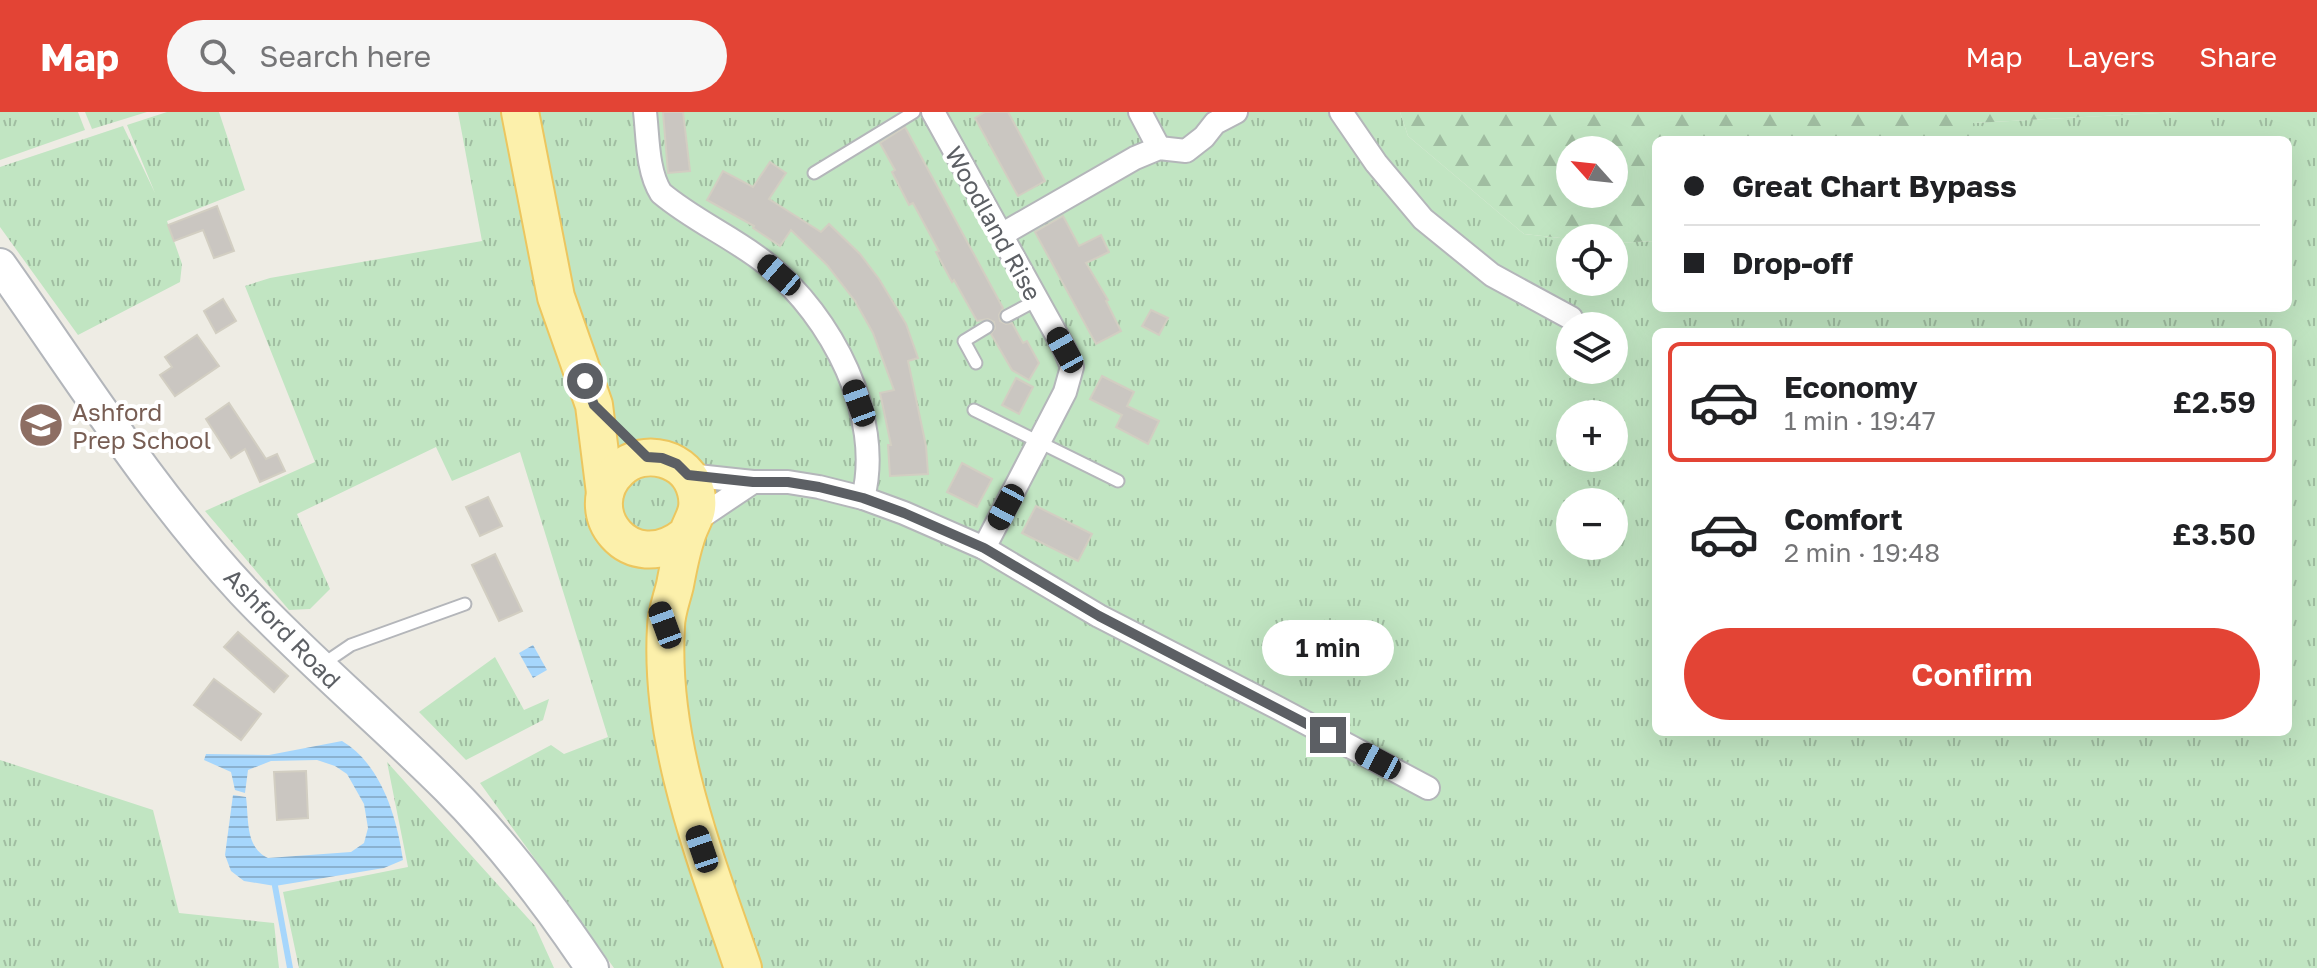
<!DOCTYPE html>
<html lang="en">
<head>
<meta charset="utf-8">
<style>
	body { margin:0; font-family:"Golos Text",sans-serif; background:#f6f6f6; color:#202124; height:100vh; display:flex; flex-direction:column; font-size:30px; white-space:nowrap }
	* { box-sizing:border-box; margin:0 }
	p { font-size:26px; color:#757577 }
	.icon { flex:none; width:44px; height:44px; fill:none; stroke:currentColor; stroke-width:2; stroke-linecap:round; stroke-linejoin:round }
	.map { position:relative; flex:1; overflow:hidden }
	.panel { position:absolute; left:1652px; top:216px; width:640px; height:408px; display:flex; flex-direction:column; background:#fff; border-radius:12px; box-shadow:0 8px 32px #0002 }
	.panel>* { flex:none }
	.top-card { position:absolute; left:1652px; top:24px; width:640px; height:176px; border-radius:12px; box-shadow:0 8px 32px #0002; display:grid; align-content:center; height:176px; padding:0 32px; background:#fff }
	.needle { width:52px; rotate:297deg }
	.tools { position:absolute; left:1556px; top:24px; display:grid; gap:16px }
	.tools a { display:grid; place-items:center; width:72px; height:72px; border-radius:50%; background:#fff; box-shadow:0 8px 32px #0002; font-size:40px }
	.end { position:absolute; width:36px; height:36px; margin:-18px; border:10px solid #5c5f64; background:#fff; box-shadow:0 0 0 4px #fff }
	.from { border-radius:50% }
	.bubble { position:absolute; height:56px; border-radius:28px; background:#fff; box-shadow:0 8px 32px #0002; font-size:26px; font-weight:600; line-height:56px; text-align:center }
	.car { position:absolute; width:24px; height:48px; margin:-24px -12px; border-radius:10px; box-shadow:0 0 6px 2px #0007; background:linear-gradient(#222 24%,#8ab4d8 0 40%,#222 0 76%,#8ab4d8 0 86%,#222 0) }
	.top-card b { display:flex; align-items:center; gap:28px; height:76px; font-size:30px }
	.top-card b+b { border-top:2px solid #e0e0e0 }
	.top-card i { width:20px; height:20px; background:#202124 }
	ul { padding:14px 0 0; list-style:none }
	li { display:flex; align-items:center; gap:24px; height:120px; margin:0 16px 12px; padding:0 16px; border:4px solid transparent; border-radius:12px }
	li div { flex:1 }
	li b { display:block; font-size:30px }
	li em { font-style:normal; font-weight:600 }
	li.current { border-color:#e34435 }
	li>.icon { width:72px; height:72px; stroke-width:1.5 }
	.action { display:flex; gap:16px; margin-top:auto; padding:16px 32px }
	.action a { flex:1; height:92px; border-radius:48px; background:#e34435; color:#fff; font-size:32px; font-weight:600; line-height:92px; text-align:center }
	header { display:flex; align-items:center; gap:48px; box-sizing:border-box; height:112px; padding:0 40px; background:#e34435; color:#fff }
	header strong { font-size:38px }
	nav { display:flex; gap:44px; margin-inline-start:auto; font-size:28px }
	.search { width:560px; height:72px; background:#f6f6f6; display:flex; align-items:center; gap:20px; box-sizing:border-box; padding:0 28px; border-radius:44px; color:#757577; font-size:30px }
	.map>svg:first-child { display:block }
</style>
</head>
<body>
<header>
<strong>Map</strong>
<div class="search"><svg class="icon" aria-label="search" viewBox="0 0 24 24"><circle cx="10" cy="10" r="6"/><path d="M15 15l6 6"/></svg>Search here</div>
<nav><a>Map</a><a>Layers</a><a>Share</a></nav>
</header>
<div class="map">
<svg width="2317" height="856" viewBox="0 0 2317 856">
	<defs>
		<pattern id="grass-tufts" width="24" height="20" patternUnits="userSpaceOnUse" patternTransform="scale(2)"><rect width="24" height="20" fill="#c1e5c2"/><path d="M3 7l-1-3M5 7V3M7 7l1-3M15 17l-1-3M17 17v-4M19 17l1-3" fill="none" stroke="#a0bda1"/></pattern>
		<pattern id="forest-firs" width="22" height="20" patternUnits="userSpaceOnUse" patternTransform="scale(2)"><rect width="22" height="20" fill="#c1e5c2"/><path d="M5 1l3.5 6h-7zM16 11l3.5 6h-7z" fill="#a0bda1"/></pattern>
		<pattern id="water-rules" width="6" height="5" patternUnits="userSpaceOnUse" patternTransform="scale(2)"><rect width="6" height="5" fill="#a6d6fc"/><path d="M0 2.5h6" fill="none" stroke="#8ab1d0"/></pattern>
	</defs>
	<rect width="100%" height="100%" fill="#eeece4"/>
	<g fill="url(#grass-tufts)" fill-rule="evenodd">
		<path d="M0,0h78l7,18 -85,30z"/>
		<path d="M85,0h62l-55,17z"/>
		<path d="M167,0h52l26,78 -78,31 15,43 -2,18 -102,53 -78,-108v-60l123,-41 32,67 -28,-68z"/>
		<path d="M458,0h942l8,24 116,98 46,5v43h44v-39l42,-2v67h632v-168h-316v-17l207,-11h138v856h-1703l-134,-185 71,-38 13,9 44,-17 -88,-285 -68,29 -16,-34 -139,67 33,75 -20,20 -21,1 -84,-99 110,-49 -70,-176 25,-8 212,-37zM1570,214h44v44h-44zM1656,220h632v400h-632zM1570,302h44v44h-44zM1570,390h44v44h-44z"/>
		<path d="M495,545l29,53 25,-11 -6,21 -77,40 -47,-48z"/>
		<path d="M0,648l153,50 26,103 95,10 5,45h-279z"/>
		<path d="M387,650l148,164 19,42h-255l-16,-76 125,-25z"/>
	</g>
	<path fill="url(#forest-firs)" fill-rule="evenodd" d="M1400,0h779l-206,11 -1,17h-316v101l-42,2v-5l-44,1 -46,-5 -116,-98zM1570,38h44v44h-44z"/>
	<g fill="url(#water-rules)">
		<path d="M533,533l14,25 -14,8 -14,-25z"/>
		<path d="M342,629c39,23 55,76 61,119l-19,8 -109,18 -31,-5 -13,-10 -6,-16 8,-60 13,2c3,23 -1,50 22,61l83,-6 13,-9 4,-15 -4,-24 -17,-30 -12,-8 -18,-6 -46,1 -23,9 -3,23 -10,-3 -4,-18 -27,-12 2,-6 63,1z"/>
	</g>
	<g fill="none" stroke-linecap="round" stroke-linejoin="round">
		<path stroke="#a6d6fc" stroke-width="6" d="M275,774l15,82"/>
	</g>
	<g fill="#cac6c1" stroke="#d2cec2" stroke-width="2">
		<path d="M663,0h20l7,59 -22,2z"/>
		<path d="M985,0h23l37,69 -27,15 -43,-78z"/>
		<path d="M905,15l98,181 -4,7 1,6 6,3 6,-1 11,20 4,-2 12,22 -10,17 -17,-10 -21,-36 4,-6 -1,-6 -6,-3 -11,2 -23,-41 -2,2 -16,-30 3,-1 -26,-48 -4,2 -17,-33 3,-2 -15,-27z"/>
		<path d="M770,50l16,11 -17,26 52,33 8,-8 31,30 19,25 27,45 12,34 -10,3 18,85 2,28 -38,2 -2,-31h3l-11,-52 14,-3 -21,-57 -18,-32 -28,-36 -36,-35 -11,16 -27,-18 1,-2 -47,-26 16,-29 30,16z"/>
		<path d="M217,94l17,45 -20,7 -11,-28 -29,11 -6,-16z"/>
		<path d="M1063,104l16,30 22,-11 8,17 -23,11 22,37 -2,1 15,30 -25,13 -61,-112z"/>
		<path d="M223,187l13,22 -20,12 -12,-22z"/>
		<path d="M1151,198l17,8 -9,17 -17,-9z"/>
		<path d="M197,223l22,31 -44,30 -15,-21 12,-8 -7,-10z"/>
		<path d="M1102,264l32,16 -7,14 32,15 -11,23 -32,-17 6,-12 -32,-16z"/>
		<path d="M1016,266l17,9 -14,27 -17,-9z"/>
		<path d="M229,291l37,56 11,-5 8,17 -25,11 -15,-33 -14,9 -25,-39z"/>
		<path d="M962,351l30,16 -15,28 -30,-15z"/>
		<path d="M488,385l14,29 -22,10 -14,-29z"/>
		<path d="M1036,394l56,28 -14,27 -56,-28z"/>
		<path d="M495,442l27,57 -23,10 -27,-56z"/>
		<path d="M238,520l50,44 -14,16 -50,-45z"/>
		<path d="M214,567l47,35 -20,26 -47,-35z"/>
		<path d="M306,659l2,47 -31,2 -3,-48z"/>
	</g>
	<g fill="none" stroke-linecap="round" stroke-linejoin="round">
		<g stroke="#b4b6ba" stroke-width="15">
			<g id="lane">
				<path d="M814,61l100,-61"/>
				<path d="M1007,204l30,-16"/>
				<path d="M976,251l-12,-22 23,-14"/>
				<path d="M974,298l144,71"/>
				<path d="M323,552l28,-19 114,-41"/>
			</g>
		</g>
		<g stroke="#b4b6ba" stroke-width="26">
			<g id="street">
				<path d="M645,0c3,25 2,59 16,81 33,28 74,45 107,72 63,51 116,151 95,233"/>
				<path d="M933,0l132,238 7,17 -7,25 -81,156"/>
				<path d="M1140,0l19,36"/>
				<path d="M1341,0l35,51 47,56 69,56 79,43"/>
				<path d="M1001,123l134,-77 24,-10 27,3 18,-14 11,-14 21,-11"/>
				<path d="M688,363l65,7h35l31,5 44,11 41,15 80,35 115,68 179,92 150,80"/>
				<path d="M695,409l58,-39"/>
			</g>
		</g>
		<g stroke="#b3b6bb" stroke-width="36">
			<path id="secondary" d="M0,153c78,110 151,227 243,326 65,69 138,130 205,197 55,55 101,116 144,180"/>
		</g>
		<g stroke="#ecc65f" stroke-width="40">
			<g id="primary">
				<path d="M520,0l36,185 38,108 11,88"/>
				<path d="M686,423c-56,45 -109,-25 -67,-65 25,-24 69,-12 77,22 5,21 -5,28 -10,46 -5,15 -8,31 -11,47 -3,13 -9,28 -9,42 -7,117 40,232 77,341"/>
			</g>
		</g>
		<use href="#lane" stroke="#fff" stroke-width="11"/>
		<use href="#street" stroke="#fff" stroke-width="22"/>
		<use href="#secondary" stroke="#fff" stroke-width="32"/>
		<use href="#primary" stroke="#fcf0ab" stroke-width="36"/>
	</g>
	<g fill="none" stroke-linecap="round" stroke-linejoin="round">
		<path stroke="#5c5f64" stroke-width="10" d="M585,269l9,24 53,52 15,1 15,6 11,11 65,7h35l31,5 44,11 41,15 80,35 115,68 229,119"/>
	</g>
	<defs>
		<g id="school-disc" transform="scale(2.3)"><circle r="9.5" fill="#8d6e63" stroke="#fff"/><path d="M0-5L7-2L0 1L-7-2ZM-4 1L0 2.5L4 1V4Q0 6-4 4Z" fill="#fff"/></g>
	</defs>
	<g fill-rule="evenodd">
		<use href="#school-disc" x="41" y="313"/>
	</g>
	<g text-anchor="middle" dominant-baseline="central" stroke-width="8" stroke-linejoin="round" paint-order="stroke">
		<g font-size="24" fill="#5c5f64" stroke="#fff">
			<text transform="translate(994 111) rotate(61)">Woodland Rise</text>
			<text transform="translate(283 516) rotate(46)">Ashford Road</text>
		</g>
		<g font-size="24" fill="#785e54" stroke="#fff" text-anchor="start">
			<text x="72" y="299">Ashford<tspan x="72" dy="28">Prep School</tspan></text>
		</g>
	</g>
</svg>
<div class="tools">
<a><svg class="needle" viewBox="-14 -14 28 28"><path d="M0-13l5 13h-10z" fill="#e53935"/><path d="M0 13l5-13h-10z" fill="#757577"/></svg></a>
<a><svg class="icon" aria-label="locate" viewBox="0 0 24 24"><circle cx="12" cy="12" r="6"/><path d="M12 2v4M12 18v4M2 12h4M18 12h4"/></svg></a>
<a><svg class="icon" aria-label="layers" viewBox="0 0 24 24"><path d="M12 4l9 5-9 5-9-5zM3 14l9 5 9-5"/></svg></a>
<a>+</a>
<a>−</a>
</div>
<i class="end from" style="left:585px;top:269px"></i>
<i class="end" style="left:1328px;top:623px"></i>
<div class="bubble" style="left:1262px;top:508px;width:132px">1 min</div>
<i class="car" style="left:779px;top:163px;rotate:311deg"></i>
<i class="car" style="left:1065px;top:238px;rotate:331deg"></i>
<i class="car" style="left:859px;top:291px;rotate:340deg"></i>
<i class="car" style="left:1006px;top:395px;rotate:208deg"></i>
<i class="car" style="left:665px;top:513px;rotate:340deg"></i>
<i class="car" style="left:1378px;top:649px;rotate:298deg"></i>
<i class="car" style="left:702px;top:737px;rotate:341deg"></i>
<div class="top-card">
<b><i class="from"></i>Great Chart Bypass</b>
<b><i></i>Drop-off</b>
</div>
<section class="panel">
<ul>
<li class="current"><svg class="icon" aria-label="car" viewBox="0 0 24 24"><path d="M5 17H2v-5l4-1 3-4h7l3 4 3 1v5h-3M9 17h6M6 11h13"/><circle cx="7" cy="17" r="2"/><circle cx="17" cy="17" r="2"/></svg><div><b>Economy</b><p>1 min · 19:47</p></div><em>£2.59</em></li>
<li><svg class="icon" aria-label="car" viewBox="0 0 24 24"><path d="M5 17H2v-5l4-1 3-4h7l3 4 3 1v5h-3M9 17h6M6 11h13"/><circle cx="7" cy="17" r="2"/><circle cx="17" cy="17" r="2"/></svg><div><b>Comfort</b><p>2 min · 19:48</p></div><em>£3.50</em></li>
</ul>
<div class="action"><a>Confirm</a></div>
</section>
</div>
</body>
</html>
